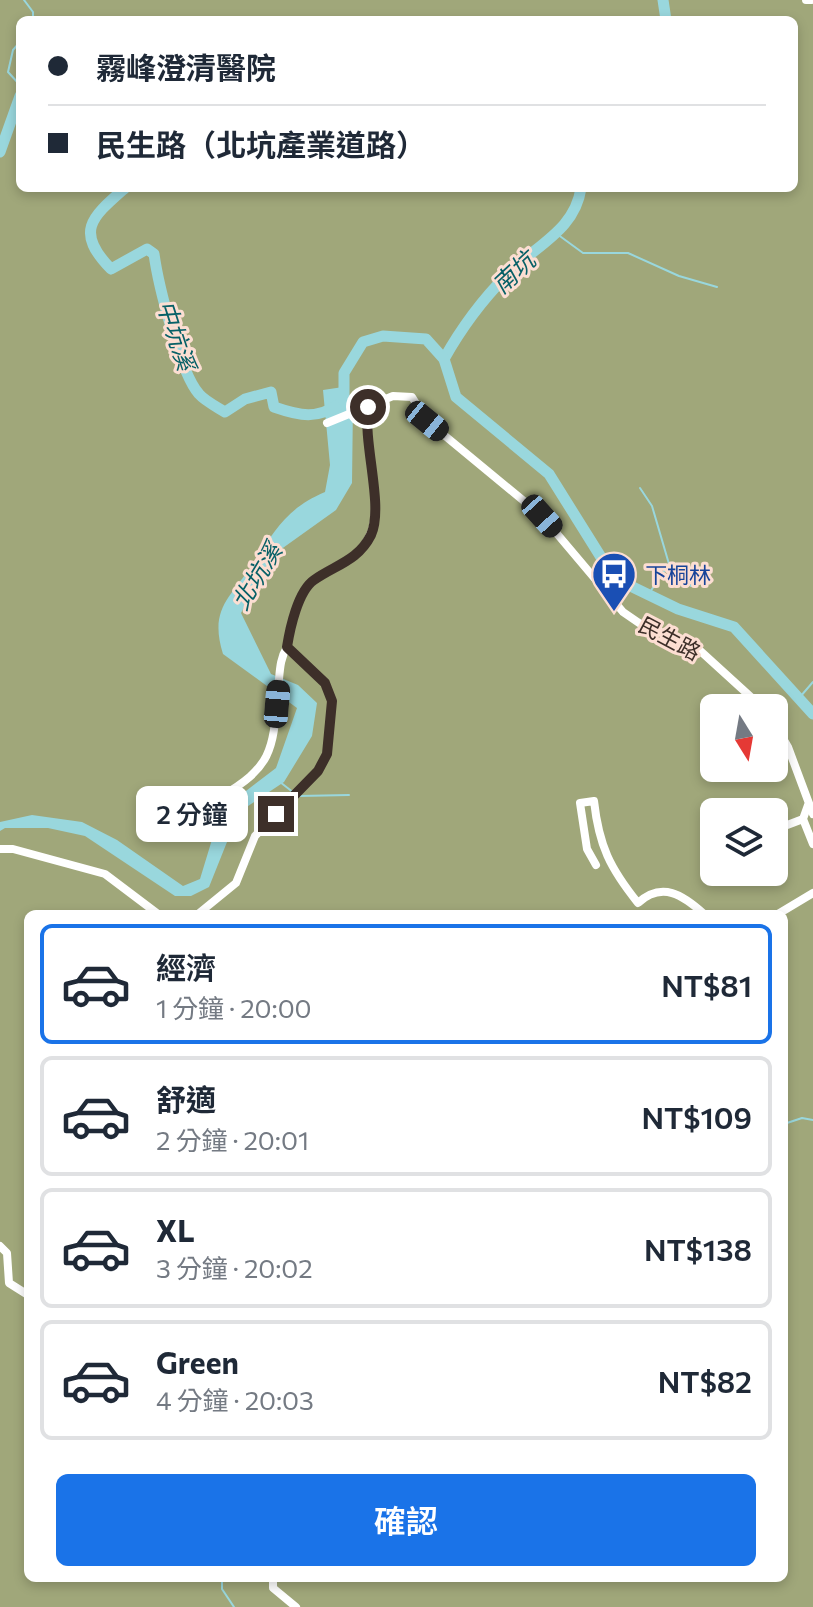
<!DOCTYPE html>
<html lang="zh-TW">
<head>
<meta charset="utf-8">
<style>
	body { margin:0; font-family:Commissioner,"Noto Sans TC",sans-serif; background:#f2f2f3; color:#1f2937; height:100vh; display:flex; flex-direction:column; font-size:30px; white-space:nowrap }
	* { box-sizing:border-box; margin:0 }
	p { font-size:26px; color:#747a83 }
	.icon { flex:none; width:44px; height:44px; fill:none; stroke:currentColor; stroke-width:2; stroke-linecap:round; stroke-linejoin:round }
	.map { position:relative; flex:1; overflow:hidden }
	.panel { position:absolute; left:24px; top:910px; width:764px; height:672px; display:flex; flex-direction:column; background:#fff; border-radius:12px; box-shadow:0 4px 12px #0003 }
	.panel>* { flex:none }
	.banner { position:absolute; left:16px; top:16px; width:782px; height:176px; border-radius:12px; box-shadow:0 4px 12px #0003; display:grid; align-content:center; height:176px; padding:0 32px; background:#fff }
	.needle { width:52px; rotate:169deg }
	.tools { position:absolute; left:700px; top:694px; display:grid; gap:16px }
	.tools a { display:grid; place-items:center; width:88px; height:88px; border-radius:12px; background:#fff; box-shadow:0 4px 12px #0003; font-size:40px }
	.end { position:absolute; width:36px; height:36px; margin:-18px; border:10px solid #3d2f29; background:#fff; box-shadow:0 0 0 4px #fff }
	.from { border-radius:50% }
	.bubble { position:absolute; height:56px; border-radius:12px; background:#fff; box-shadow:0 4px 12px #0003; font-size:26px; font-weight:600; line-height:56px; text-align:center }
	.car { position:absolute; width:24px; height:48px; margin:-24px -12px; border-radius:10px; box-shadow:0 0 6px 2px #0007; background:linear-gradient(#222 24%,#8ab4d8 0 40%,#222 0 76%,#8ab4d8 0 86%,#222 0) }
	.banner b { display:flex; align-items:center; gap:28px; height:76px; font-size:30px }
	.banner b+b { border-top:2px solid #e0e1e3 }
	.banner i { width:20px; height:20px; background:#1f2937 }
	ul { padding:14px 0 0; list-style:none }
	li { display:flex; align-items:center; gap:24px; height:120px; margin:0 16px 12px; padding:0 16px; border:4px solid #e0e1e3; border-radius:12px }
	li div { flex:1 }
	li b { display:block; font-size:30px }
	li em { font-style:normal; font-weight:600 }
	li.on { border-color:#1a73e8 }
	li>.icon { width:72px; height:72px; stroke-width:1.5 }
	.button { display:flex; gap:16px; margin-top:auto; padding:16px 32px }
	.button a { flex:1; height:92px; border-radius:12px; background:#1a73e8; color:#fff; font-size:32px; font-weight:600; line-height:92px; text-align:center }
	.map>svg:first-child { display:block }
</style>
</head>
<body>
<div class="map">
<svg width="813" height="1607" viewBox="0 0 813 1607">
	<rect width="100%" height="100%" fill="#fcded2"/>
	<path fill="#a0a77a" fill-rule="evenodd" d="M0,0h813v1607h-813zM20,20h774v168h-774zM714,708h60v60h-60zM714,812h60v60h-60zM28,914h756v664h-756z"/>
	<path fill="#99d7dd" d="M343,387l10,16 -1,80 -16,27 -63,45 -32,58 30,61 27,11 19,18 -5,33 -28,46 -45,30 -30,75 -18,9h-16l-90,-60 -37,-8h-43l-5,3v-9l32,-7 50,7 35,18 66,46 17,-7 21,-69 55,-42 21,-60 -74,-54c-14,-45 7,-56 29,-89 23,-34 33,-56 73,-73l5,-27 -7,-75z"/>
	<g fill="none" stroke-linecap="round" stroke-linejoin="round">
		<g stroke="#99d7dd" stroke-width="2">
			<path d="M24,0l9,12v8"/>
			<path d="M20,42l-7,8 -5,22 12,13"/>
			<path d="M557,234l26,19h45l51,23 38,11"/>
			<path d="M640,488l12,18 17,58 -21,31"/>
			<path d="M669,565l22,21 11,-5"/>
			<path d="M800,697l13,-15"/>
			<path d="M280,782l14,11"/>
			<path d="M299,796l50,-1"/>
			<path d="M784,1124l18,-6 11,2"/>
			<path d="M222,1578v11l12,18"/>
		</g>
		<g stroke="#99d7dd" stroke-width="11">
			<path d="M663,0l3,20"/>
			<path d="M0,152l20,-56"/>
			<path d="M125,188c-33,29 -51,43 -14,81l36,-20 7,5c4,29 26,119 45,140 6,7 18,13 26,18l20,-13 26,-7 3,15c26,9 43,13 67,-4"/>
			<path d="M444,359c18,-32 37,-58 63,-84 27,-29 68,-44 74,-87"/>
			<path d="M344,401v-28l19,-31 20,-6 43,3 18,20 12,38 93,77 65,104 64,31 56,18 79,87"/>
		</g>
		<g stroke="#fff" stroke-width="8">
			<path d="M806,0h5"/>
			<path d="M327,423l66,-27 19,1 15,24 115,95 81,96 16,11 57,24 67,61"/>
			<path d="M774,723l14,24 25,67"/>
			<path d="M220,797c54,-31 53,-48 58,-108 2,-15 1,-29 9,-42"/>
			<path d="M808,805l-5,14 10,25"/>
			<path d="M774,830l29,-11"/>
			<path d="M0,849h13l92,25 53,40"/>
			<path d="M596,865l-9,-16 -7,-46 14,-2c5,45 16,67 44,102 24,-22 45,-8 66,11"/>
			<path d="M198,914l38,-31 19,-47 63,-65 9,-17 5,-53 -7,-18 -38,-36c3,-19 11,-55 27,-67 21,-16 44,-19 56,-45 14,-29 -7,-90 -2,-128"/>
			<path d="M778,914l35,-21"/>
			<path d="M0,1246l7,7 2,30 19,12"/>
			<path d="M273,1578v10l23,19"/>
		</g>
	</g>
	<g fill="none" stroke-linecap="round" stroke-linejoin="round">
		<path stroke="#3d2f29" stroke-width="10" d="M276,814l42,-43 9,-17 5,-53 -7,-18 -38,-36c3,-19 11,-56 27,-67 21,-15 44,-19 57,-45 13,-29 -8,-90 -3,-128"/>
	</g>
	<defs>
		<g id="bus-pin" transform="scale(2.3)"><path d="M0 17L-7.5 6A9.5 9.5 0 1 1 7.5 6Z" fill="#1a4fb4" stroke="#fcded2"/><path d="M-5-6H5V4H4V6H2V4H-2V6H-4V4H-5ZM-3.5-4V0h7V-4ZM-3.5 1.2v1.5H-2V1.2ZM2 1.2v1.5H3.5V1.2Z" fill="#fff"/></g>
	</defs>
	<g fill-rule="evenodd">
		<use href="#bus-pin" x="614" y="574"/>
	</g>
	<g text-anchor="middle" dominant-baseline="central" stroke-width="6" stroke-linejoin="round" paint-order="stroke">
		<g font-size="22" fill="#164399" stroke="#fcded2" text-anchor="start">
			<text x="645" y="574">下桐林</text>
		</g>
		<g font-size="22" fill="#3d2f29" stroke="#fcded2">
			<text transform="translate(670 638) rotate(28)">民生路</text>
		</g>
		<g font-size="24" font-style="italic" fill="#076067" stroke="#fcded2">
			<text transform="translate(513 272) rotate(-43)">南坑</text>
			<text transform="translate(177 335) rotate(72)">中坑溪</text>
			<text transform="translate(256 576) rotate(-59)">北坑溪</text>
		</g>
	</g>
</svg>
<div class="tools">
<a><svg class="needle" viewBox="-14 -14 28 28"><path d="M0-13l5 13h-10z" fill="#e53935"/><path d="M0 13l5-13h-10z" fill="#747a83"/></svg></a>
<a><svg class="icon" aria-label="layers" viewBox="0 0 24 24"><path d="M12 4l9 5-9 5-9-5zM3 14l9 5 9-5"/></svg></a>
</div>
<i class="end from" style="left:368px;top:407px"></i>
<i class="end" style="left:276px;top:814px"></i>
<div class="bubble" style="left:136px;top:786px;width:112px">2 分鐘</div>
<i class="car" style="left:427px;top:421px;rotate:129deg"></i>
<i class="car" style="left:542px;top:516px;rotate:138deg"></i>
<i class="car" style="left:277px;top:704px;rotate:5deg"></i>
<div class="banner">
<b><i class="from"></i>霧峰澄清醫院</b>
<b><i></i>民生路（北坑產業道路）</b>
</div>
<section class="panel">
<ul>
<li class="on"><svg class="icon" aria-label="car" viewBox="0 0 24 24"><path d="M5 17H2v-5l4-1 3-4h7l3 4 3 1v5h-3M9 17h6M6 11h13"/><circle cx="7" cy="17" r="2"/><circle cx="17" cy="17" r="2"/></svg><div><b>經濟</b><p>1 分鐘 · 20:00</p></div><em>NT$81</em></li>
<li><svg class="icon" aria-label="car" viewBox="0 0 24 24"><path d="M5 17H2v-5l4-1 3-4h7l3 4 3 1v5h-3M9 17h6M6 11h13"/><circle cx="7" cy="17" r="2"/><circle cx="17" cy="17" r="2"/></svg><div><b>舒適</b><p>2 分鐘 · 20:01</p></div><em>NT$109</em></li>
<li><svg class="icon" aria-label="car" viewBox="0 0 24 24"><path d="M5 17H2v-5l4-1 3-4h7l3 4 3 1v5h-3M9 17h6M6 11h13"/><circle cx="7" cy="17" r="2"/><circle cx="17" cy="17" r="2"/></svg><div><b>XL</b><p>3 分鐘 · 20:02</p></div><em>NT$138</em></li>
<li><svg class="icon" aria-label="car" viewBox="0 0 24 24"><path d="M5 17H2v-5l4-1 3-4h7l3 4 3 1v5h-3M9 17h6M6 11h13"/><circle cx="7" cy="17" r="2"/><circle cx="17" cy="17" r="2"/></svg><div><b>Green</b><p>4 分鐘 · 20:03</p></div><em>NT$82</em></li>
</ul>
<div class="button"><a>確認</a></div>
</section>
</div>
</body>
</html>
